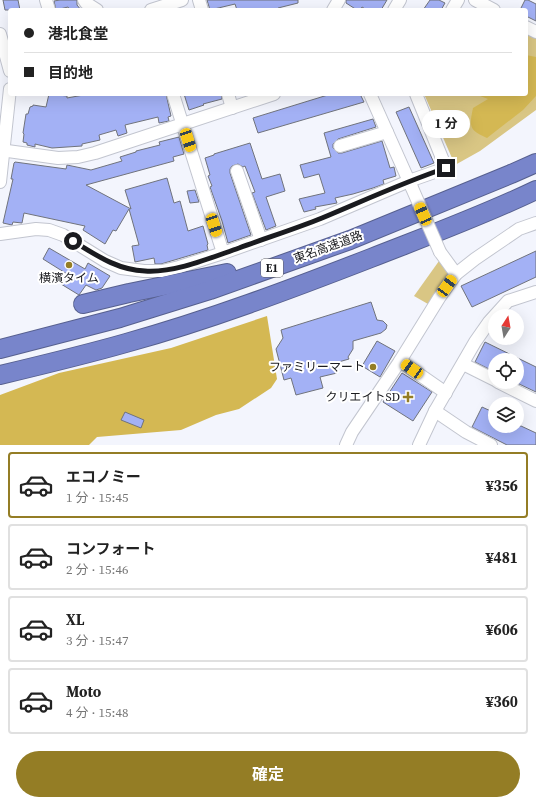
<!DOCTYPE html>
<html lang="ja">
<head>
<meta charset="utf-8">
<style>
	body { margin:0; font-family:"Source Serif 4","Noto Sans JP",serif; background:#f2f2f2; color:#222; height:100vh; display:flex; flex-direction:column; font-size:15px; white-space:nowrap }
	* { box-sizing:border-box; margin:0 }
	p { font-size:13px; color:#767676 }
	.icon { flex:none; width:22px; height:22px; fill:none; stroke:currentColor; stroke-width:2; stroke-linecap:round; stroke-linejoin:round }
	.map { position:relative; height:445px; overflow:hidden }
	.sheet { display:flex; flex-direction:column; background:#fff; flex:1 }
	.sheet>* { flex:none }
	.guide { position:absolute; left:8px; top:8px; width:520px; height:88px; border-radius:4px; box-shadow:0 4px 16px #0002; display:grid; align-content:center; height:88px; padding:0 16px; background:#fff }
	.needle { width:26px; rotate:11deg }
	.fabs { position:absolute; left:488px; top:309px; display:grid; gap:8px }
	.fabs a { display:grid; place-items:center; width:36px; height:36px; border-radius:50%; background:#fff; box-shadow:0 4px 16px #0002; font-size:20px }
	.end { position:absolute; width:18px; height:18px; margin:-9px; border:5px solid #1a1b1f; background:#fff; box-shadow:0 0 0 2px #fff }
	.from { border-radius:50% }
	.bubble { position:absolute; height:28px; border-radius:14px; background:#fff; box-shadow:0 4px 16px #0002; font-size:13px; font-weight:700; line-height:28px; text-align:center }
	.car { position:absolute; width:12px; height:24px; margin:-12px -6px; border-radius:5px; box-shadow:0 0 3px 1px #0007; background:linear-gradient(#f5c518 24%,#345 0 40%,#f5c518 0 76%,#345 0 86%,#f5c518 0) }
	.guide b { display:flex; align-items:center; gap:14px; height:38px; font-size:15px }
	.guide b+b { border-top:1px solid #e0e0e0 }
	.guide i { width:10px; height:10px; background:#222 }
	ul { padding:7px 0 0; list-style:none }
	li { display:flex; align-items:center; gap:12px; height:66px; margin:0 8px 6px; padding:0 8px; border:2px solid #e0e0e0; border-radius:4px }
	li div { flex:1 }
	li b { display:block; font-size:15px }
	li em { font-style:normal; font-weight:700 }
	li.active { border-color:#947d25 }
	li>.icon { width:36px; height:36px; stroke-width:1.5 }
	.primary-button { display:flex; gap:8px; margin-top:auto; padding:8px 16px }
	.primary-button a { flex:1; height:46px; border-radius:24px; background:#947d25; color:#fff; font-size:16px; font-weight:700; line-height:46px; text-align:center }
	.map>svg:first-child { display:block }
</style>
</head>
<body>
<div class="map">
<svg width="536" height="445" viewBox="0 0 536 445">
	<rect width="100%" height="100%" fill="#f3f5fd"/>
	<g fill="#d9c684">
		<path d="M526,33l10,5v72l-56,41 -25,14 -31,-71h102z"/>
		<path d="M439,261l9,13 -20,30 -14,-8z"/>
	</g>
	<g fill="#d4b853">
		<path d="M526,55l10,2v39l-13,14 -36,28c-18,-8 -18,-11 -14,-30l15,-9 -13,-5h51z"/>
		<path d="M267,316l10,63 -6,9 -32,21 -23,6 -35,15 -84,7 -8,8h-89v-50l59,-22 112,-25z"/>
	</g>
	<g fill="#a3b1f5" stroke="#70737c">
		<path d="M3,0h15l2,10h-15z"/>
		<path d="M60,0h17v5l4,5h-11l-2,-3 -12,3 -2,-9z"/>
		<path d="M207,0h91v3l-20,5v2h-41l-2,-6 -25,6z"/>
		<path d="M346,0h41l-6,10h-14l-5,-3 -2,3h-3l-11,-7z"/>
		<path d="M430,0h9l6,3 -4,7h-18z"/>
		<path d="M525,0h3l8,4v17l-10,-5v-6h-6z"/>
		<path d="M49,94l18,2v2l22,-4h77l5,22 -3,1 1,4 -10,2 -1,-6 -33,8 2,8 -9,3 -2,-6 -17,5 1,5 -18,4v2l-30,2 -17,-4v3l-8,-2v-2l-4,-1 1,-8 -1,-1 3,-19h2l2,-7 3,-1v-1l13,2z"/>
		<path d="M184,94h37l1,5 -19,5 1,1 -15,5z"/>
		<path d="M331,94h29l4,8 -106,31 -5,-15z"/>
		<path d="M409,107l25,56 -13,5 -25,-56z"/>
		<path d="M373,119l3,8 -38,12 -5,5v4l5,5h4l40,-12 8,27 4,-1 2,9 -13,4 1,4 -11,4 -20,6 -18,4 2,5 -22,4 1,2 -12,3 -5,-13 26,-6 -6,-19 -15,4 -4,-13 31,-8 -7,-24z"/>
		<path d="M179,137l5,17 -11,3 1,4 -88,24 45,24 -6,-19 42,-12 7,25 6,-2 8,30 15,-5 5,18 -1,1 1,5 -47,14h-6l-1,-6 -19,4 -3,-16 7,-1 -10,-36 -13,22 -3,-1 -8,14 -22,-14 2,-4 -61,-13 -2,10 -9,-1 -1,3 -9,-2 10,-44h-2l3,-16 1,-1 51,7 1,-4 24,5 31,-9 -2,-4 16,-5v-1l24,-6 -1,-3z"/>
		<path d="M250,143l12,36 18,-5 5,17 -19,6 10,29 -10,4 -14,-37 3,-1 -10,-26 -2,1 -5,-3 -6,2 -2,3v4l21,62 -23,8 -6,-22 -12,-34 2,-1 -4,-10 2,-1 -5,-17 9,-3v-1z"/>
		<path d="M195,190l4,12 -9,1 -3,-12z"/>
		<path d="M49,248l36,21 3,-6 22,13 -8,12 -6,2 -10,-5 -7,10 -18,-11 6,-10 -24,-15z"/>
		<path d="M536,251v26l-64,30 -11,-21z"/>
		<path d="M371,302l6,18 6,1 4,4 -1,4 -5,4 -28,8v8l-5,8 1,2 -14,4 2,10 -17,4 3,11 -27,7 -5,-17 -7,2 -8,-31 7,-11 -2,-8z"/>
		<path d="M377,341l18,10 -15,26 -18,-11z"/>
		<path d="M485,342l51,25v25l-19,-9v-23h-22v12l-20,-10z"/>
		<path d="M402,373l30,19 -19,29 -30,-19z"/>
		<path d="M482,407l13,6v13h26l15,7v12h-29l-35,-18z"/>
		<path d="M125,412l19,8 -3,8 -20,-8z"/>
	</g>
	<g fill="none" stroke-linecap="round" stroke-linejoin="round">
		<g stroke="#c2c5cf" stroke-width="14">
			<g id="minor">
				<path d="M46,0l3,10"/>
				<path d="M84,0l2,3 11,7"/>
				<path d="M199,0l3,10"/>
				<path d="M475,0l19,10"/>
				<path d="M151,10l31,-10"/>
				<path d="M333,10l6,-10"/>
				<path d="M394,10l6,-10"/>
				<path d="M452,10l6,-10"/>
				<path d="M526,27l10,5"/>
				<path d="M0,34l10,37"/>
				<path d="M173,94l50,159"/>
				<path d="M228,94l4,14"/>
				<path d="M370,94l42,94"/>
				<path d="M340,146l47,-14"/>
				<path d="M0,150l58,8 20,-1 17,-4 179,-59"/>
				<path d="M237,171l24,69"/>
				<path d="M0,182l10,-93"/>
				<path d="M0,234l36,-5 13,1 14,5 42,26 16,7 23,3h18l17,-4 44,-14 97,-34 89,-38 37,-13 -30,-74"/>
				<path d="M440,252l16,22"/>
				<path d="M400,361l46,32"/>
				<path d="M463,364l32,16"/>
				<path d="M498,382l38,19"/>
				<path d="M435,411l31,21 25,13"/>
				<path d="M346,445l6,-13 48,-71 39,-63 17,-24 19,-15 44,-30 17,-6"/>
				<path d="M419,445l16,-34 40,-69 14,-20 19,-21 28,-9"/>
			</g>
		</g>
		<g stroke="#57608f" stroke-width="20">
			<g id="highway">
				<path d="M83,304l46,-11 98,-20"/>
				<path d="M0,349l120,-31 90,-28 140,-50 161,-66 25,-11"/>
				<path d="M0,375c42,-10 84,-20 126,-32 83,-23 165,-54 245,-85 56,-22 111,-42 165,-68"/>
			</g>
		</g>
		<use href="#minor" stroke="#fff" stroke-width="12"/>
		<use href="#highway" stroke="#7885cb" stroke-width="18"/>
		<g stroke="#c2c5cf" stroke-width="14" stroke-linecap="butt">
			<path id="minor-bridge" d="M412,188l28,64"/>
		</g>
		<use href="#minor-bridge" stroke="#fff" stroke-width="12"/>
	</g>
	<g fill="none" stroke-linecap="round" stroke-linejoin="round">
		<path stroke="#1a1b1f" stroke-width="5" d="M73,241c23,14 44,29 72,30 30,2 65,-13 94,-23 27,-10 56,-19 83,-30 41,-17 82,-36 124,-50"/>
	</g>
	<g fill="#947d25" stroke="#fff" stroke-width="1.5">
		<circle cx="69" cy="265" r="4"/>
		<circle cx="373" cy="367" r="4"/>
		<path d="M406 391h4v4h4v4h-4v4h-4v-4h-4v-4h4z"/>
	</g>
	<g text-anchor="middle" dominant-baseline="central" stroke-width="4" stroke-linejoin="round" paint-order="stroke">
		<rect fill="#fff" stroke="#5f5f62" stroke-width="1" x="261" y="259" width="22" height="18" rx="3"/>
		<g font-size="11" font-weight="bold" fill="#1a1b1f">
			<text x="272" y="268">E1</text>
		</g>
		<g font-size="12" fill="#1a1b1f" stroke="#fff">
			<text transform="translate(328 247) rotate(-20)">東名高速道路</text>
		</g>
		<g font-size="12" fill="#1a1b1f" stroke="#fff" text-anchor="end">
			<text x="69" y="278" text-anchor="middle">横濱タイム</text>
			<text x="365" y="367">ファミリーマート</text>
			<text x="400" y="397">クリエイトSD</text>
		</g>
	</g>
</svg>
<div class="fabs">
<a><svg class="needle" viewBox="-14 -14 28 28"><path d="M0-13l5 13h-10z" fill="#e53935"/><path d="M0 13l5-13h-10z" fill="#767676"/></svg></a>
<a><svg class="icon" aria-label="locate" viewBox="0 0 24 24"><circle cx="12" cy="12" r="6"/><path d="M12 2v4M12 18v4M2 12h4M18 12h4"/></svg></a>
<a><svg class="icon" aria-label="layers" viewBox="0 0 24 24"><path d="M12 4l9 5-9 5-9-5zM3 14l9 5 9-5"/></svg></a>
</div>
<i class="end from" style="left:73px;top:241px"></i>
<i class="end" style="left:446px;top:168px"></i>
<div class="bubble" style="left:422px;top:110px;width:48px">1 分</div>
<i class="car" style="left:188px;top:140px;rotate:162deg"></i>
<i class="car" style="left:423px;top:214px;rotate:336deg"></i>
<i class="car" style="left:214px;top:225px;rotate:162deg"></i>
<i class="car" style="left:447px;top:286px;rotate:36deg"></i>
<i class="car" style="left:412px;top:369px;rotate:304deg"></i>
<div class="guide">
<b><i class="from"></i>港北食堂</b>
<b><i></i>目的地</b>
</div>
</div>
<section class="sheet">
<ul>
<li class="active"><svg class="icon" aria-label="car" viewBox="0 0 24 24"><path d="M5 17H2v-5l4-1 3-4h7l3 4 3 1v5h-3M9 17h6M6 11h13"/><circle cx="7" cy="17" r="2"/><circle cx="17" cy="17" r="2"/></svg><div><b>エコノミー</b><p>1 分 · 15:45</p></div><em>¥356</em></li>
<li><svg class="icon" aria-label="car" viewBox="0 0 24 24"><path d="M5 17H2v-5l4-1 3-4h7l3 4 3 1v5h-3M9 17h6M6 11h13"/><circle cx="7" cy="17" r="2"/><circle cx="17" cy="17" r="2"/></svg><div><b>コンフォート</b><p>2 分 · 15:46</p></div><em>¥481</em></li>
<li><svg class="icon" aria-label="car" viewBox="0 0 24 24"><path d="M5 17H2v-5l4-1 3-4h7l3 4 3 1v5h-3M9 17h6M6 11h13"/><circle cx="7" cy="17" r="2"/><circle cx="17" cy="17" r="2"/></svg><div><b>XL</b><p>3 分 · 15:47</p></div><em>¥606</em></li>
<li><svg class="icon" aria-label="car" viewBox="0 0 24 24"><path d="M5 17H2v-5l4-1 3-4h7l3 4 3 1v5h-3M9 17h6M6 11h13"/><circle cx="7" cy="17" r="2"/><circle cx="17" cy="17" r="2"/></svg><div><b>Moto</b><p>4 分 · 15:48</p></div><em>¥360</em></li>
</ul>
<div class="primary-button"><a>確定</a></div>
</section>
</body>
</html>
